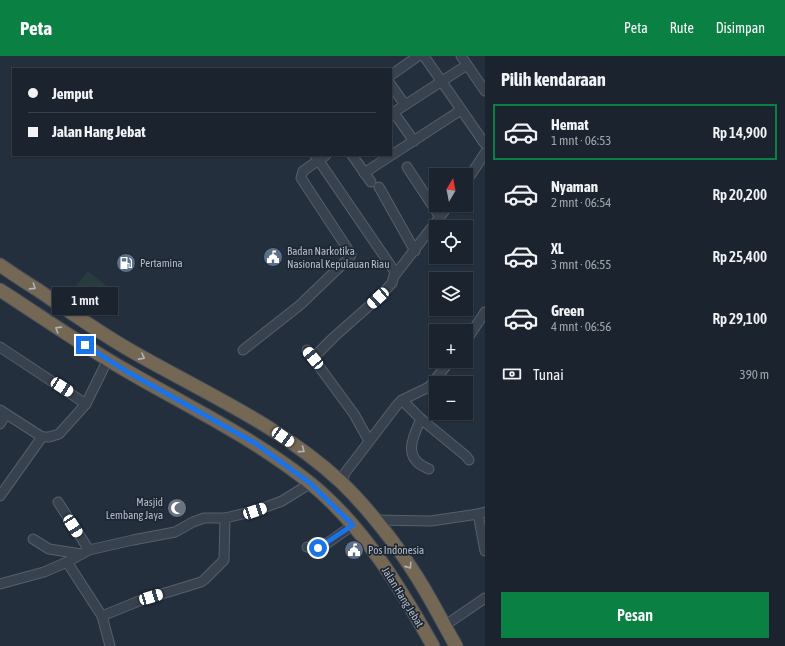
<!DOCTYPE html>
<html lang="id">
<head>
<meta charset="utf-8">
<style>
	body { margin:0; font-family:"Asap Condensed",sans-serif; background:#242b36; color:#f1f3f6; height:100vh; display:flex; flex-direction:column; font-size:15px; white-space:nowrap }
	* { box-sizing:border-box; margin:0 }
	p { font-size:13px; color:#a0a4aa }
	.icon { flex:none; width:22px; height:22px; fill:none; stroke:currentColor; stroke-width:2; stroke-linecap:round; stroke-linejoin:round }
	.map { position:relative; flex:1; overflow:hidden }
	.drawer { display:flex; flex-direction:column; background:#1b232e; width:300px }
	.drawer>* { flex:none }
	.banner { position:absolute; left:12px; top:12px; width:380px; height:88px; border-radius:0px; box-shadow:0 1px 3px #0004,0 0 0 1px #39404a; display:grid; align-content:center; height:88px; padding:0 16px; background:#1b232e }
	.needle { width:26px; rotate:10deg }
	.buttons { position:absolute; left:429px; top:112px; display:grid; gap:8px }
	.buttons a { display:grid; place-items:center; width:44px; height:44px; border-radius:0px; background:#1b232e; box-shadow:0 1px 3px #0004,0 0 0 1px #39404a; font-size:20px }
	.end { position:absolute; width:18px; height:18px; margin:-9px; border:5px solid #1a73e8; background:#fff; box-shadow:0 0 0 2px #fff }
	.from { border-radius:50% }
	.bubble { position:absolute; height:28px; border-radius:0px; background:#1b232e; box-shadow:0 1px 3px #0004,0 0 0 1px #39404a; font-size:13px; font-weight:600; line-height:28px; text-align:center }
	.car { position:absolute; width:12px; height:24px; margin:-12px -6px; border-radius:5px; box-shadow:0 0 3px 1px #0007; background:linear-gradient(#fff 24%,#345 0 40%,#fff 0 76%,#345 0 86%,#fff 0) }
	.banner b { display:flex; align-items:center; gap:14px; height:38px; font-size:15px }
	.banner b+b { border-top:1px solid #39404a }
	.banner i { width:10px; height:10px; background:#f1f3f6 }
	ul { padding:0; list-style:none }
	li { display:flex; align-items:center; gap:12px; height:56px; margin:0 8px 6px; padding:0 8px; border:2px solid transparent; border-radius:0px }
	li div { flex:1 }
	li b { display:block; font-size:15px }
	li em { font-style:normal; font-weight:600 }
	li.current { border-color:#0b8043 }
	li>.icon { width:36px; height:36px; stroke-width:1.5 }
	h2 { padding:0 16px; font-size:18px; line-height:48px }
	.pay { display:flex; align-items:center; gap:10px; height:44px; padding:0 16px; font-size:15px }
	.pay p { margin-inline-start:auto }
	.primary-button { display:flex; gap:8px; margin-top:auto; padding:8px 16px }
	.primary-button a { flex:1; height:46px; border-radius:0px; background:#0b8043; color:#fff; font-size:16px; font-weight:600; line-height:46px; text-align:center }
	header { display:flex; align-items:center; gap:24px; box-sizing:border-box; height:56px; padding:0 20px; background:#0b8043; color:#fff }
	header strong { font-size:19px }
	nav { display:flex; gap:22px; margin-inline-start:auto; font-size:14px }
	main { display:flex; flex:1; min-height:0 }
	.map>svg:first-child { display:block }
</style>
</head>
<body>
<header>
<strong>Peta</strong>
<nav><a>Peta</a><a>Rute</a><a>Disimpan</a></nav>
</header>
<main>
<div class="map">
<svg width="485" height="590" viewBox="0 0 485 590">
	<rect width="100%" height="100%" fill="#242f3e"/>
	<path fill="#263c3f" d="M88,215l21,17 -25,31 -21,-17z"/>
	<g fill="none" stroke-linecap="round" stroke-linejoin="round">
		<g stroke="#565f6c" stroke-width="11">
			<g id="minor">
				<path d="M424,0l61,88"/>
				<path d="M461,0l24,35"/>
				<path d="M391,19l27,-19"/>
				<path d="M391,29l14,20"/>
				<path d="M394,57l20,28"/>
				<path d="M391,58l76,-49"/>
				<path d="M352,99l19,27"/>
				<path d="M407,111l33,50"/>
				<path d="M364,117l97,-63"/>
				<path d="M466,126l19,-29"/>
				<path d="M379,131l36,64"/>
				<path d="M395,219l54,-70"/>
				<path d="M466,285l19,-29"/>
				<path d="M0,291l86,57"/>
				<path d="M243,294l57,-45 50,-48 1,-3 -50,-76 2,-7 23,-16"/>
				<path d="M307,294l47,64 15,27"/>
				<path d="M313,302l21,-21 44,-39 14,-15 3,-11 -80,-117"/>
				<path d="M402,344l19,19 45,37 3,4"/>
				<path d="M0,354l42,27"/>
				<path d="M421,363c-9,19 -19,40 8,50"/>
				<path d="M0,368l6,-10"/>
				<path d="M42,381h7l10,-3 27,-30 22,-45"/>
				<path d="M342,427l3,-10 52,-68 5,-5 27,-13 21,-26"/>
				<path d="M0,440l42,-59"/>
				<path d="M58,446l31,48"/>
				<path d="M478,458l7,37"/>
				<path d="M375,464l56,1 47,-7 7,-2"/>
				<path d="M33,483l16,10 32,5"/>
				<path d="M307,491l7,2 8,-2 31,-22"/>
				<path d="M67,506l35,54 8,30"/>
				<path d="M0,528l44,-12 23,-10 22,-12 44,-10 42,-8 18,-10 11,-4h21l30,-7 27,-10 29,-18"/>
				<path d="M102,560l37,-15 62,-19 3,-2 20,-20 1,-42"/>
				<path d="M444,570l41,-28"/>
			</g>
		</g>
		<g stroke="#434c59" stroke-width="15">
			<g id="highway">
				<path d="M0,209c13,9 25,17 38,25 32,22 63,44 97,63 70,40 146,73 206,129 27,26 56,63 76,95 14,22 26,46 39,69"/>
				<path d="M0,234c42,27 83,56 127,81 62,36 127,67 183,112 53,43 90,104 123,163"/>
			</g>
		</g>
		<use href="#minor" stroke="#38414e" stroke-width="9"/>
		<use href="#highway" stroke="#746855" stroke-width="13"/>
	</g>
	<defs><path id="oneway-chevron" d="M-2-3.5L2.5 0L-2 3.5" fill="none" stroke-width="1.6" stroke-linecap="round" stroke-linejoin="round"/></defs>
	<g stroke="#aeb4bd">
		<use href="#oneway-chevron" transform="translate(33 231) rotate(33)"/>
		<use href="#oneway-chevron" transform="translate(58 273) rotate(-148)"/>
		<use href="#oneway-chevron" transform="translate(142 301) rotate(28)"/>
		<use href="#oneway-chevron" transform="translate(302 394) rotate(37)"/>
		<use href="#oneway-chevron" transform="translate(409 510) rotate(55)"/>
	</g>
	<g fill="none" stroke-linecap="round" stroke-linejoin="round">
		<path stroke="#1a73e8" stroke-width="5" d="M85,289l41,26 129,72 55,40 43,42 -35,23"/>
	</g>
	<defs>
		<g id="civic-disc" transform="scale(1)"><circle r="9.5" fill="#5c6f8a" stroke="#1d2633"/><path d="M-.6-6.5H3V-4.5H.6V-3L4-1V1h2V6H-6V1h2V-1L-.6-3ZM-1.2 2.5V6h2.4V2.5Z" fill="#fff"/></g>
		<g id="fuel-disc" transform="scale(1)"><circle r="9.5" fill="#5c6f8a" stroke="#1d2633"/><path d="M-5.5-6h7V0h2V4h1.3V-2.5L3-4.5l.8-.8L6-3V5H2.5V1h-1V6h-7ZM-4.2-4.7v3.2H.2V-4.7Z" fill="#fff"/></g>
		<g id="mosque-disc" transform="scale(1)"><circle r="9.5" fill="#6b7280" stroke="#1d2633"/><path d="M3.5-4.9A6 6 0 1 0 3.5 4.9A5 5 0 1 1 3.5-4.9Z" fill="#fff"/></g>
	</defs>
	<g fill-rule="evenodd">
		<use href="#civic-disc" x="273" y="201"/>
		<use href="#fuel-disc" x="126" y="207"/>
		<use href="#mosque-disc" x="177" y="452"/>
		<use href="#civic-disc" x="354" y="494"/>
	</g>
	<g text-anchor="middle" dominant-baseline="central" stroke-width="3.5" stroke-linejoin="round" paint-order="stroke">
		<g font-size="11" fill="#b4bcc9" stroke="#1d2633" text-anchor="start">
			<text x="287" y="195">Badan Narkotika<tspan x="287" dy="13">Nasional Kepulauan Riau</tspan></text>
			<text x="140" y="207">Pertamina</text>
			<text x="163" y="446" text-anchor="end">Masjid<tspan x="163" dy="13">Lembang Jaya</tspan></text>
			<text x="368" y="494">Pos Indonesia</text>
		</g>
		<g font-size="11" fill="#b4bcc9" stroke="#1d2633">
			<text transform="translate(403 541) rotate(58)">Jalan Hang Jebat</text>
		</g>
	</g>
</svg>
<div class="buttons">
<a><svg class="needle" viewBox="-14 -14 28 28"><path d="M0-13l5 13h-10z" fill="#e53935"/><path d="M0 13l5-13h-10z" fill="#a0a4aa"/></svg></a>
<a><svg class="icon" aria-label="locate" viewBox="0 0 24 24"><circle cx="12" cy="12" r="6"/><path d="M12 2v4M12 18v4M2 12h4M18 12h4"/></svg></a>
<a><svg class="icon" aria-label="layers" viewBox="0 0 24 24"><path d="M12 4l9 5-9 5-9-5zM3 14l9 5 9-5"/></svg></a>
<a>+</a>
<a>−</a>
</div>
<i class="end from" style="left:318px;top:492px"></i>
<i class="end" style="left:85px;top:289px"></i>
<div class="bubble" style="left:52px;top:231px;width:66px">1 mnt</div>
<i class="car" style="left:378px;top:242px;rotate:228deg"></i>
<i class="car" style="left:313px;top:302px;rotate:321deg"></i>
<i class="car" style="left:62px;top:331px;rotate:123deg"></i>
<i class="car" style="left:283px;top:381px;rotate:125deg"></i>
<i class="car" style="left:255px;top:455px;rotate:71deg"></i>
<i class="car" style="left:73px;top:470px;rotate:147deg"></i>
<i class="car" style="left:151px;top:541px;rotate:73deg"></i>
<div class="banner">
<b><i class="from"></i>Jemput</b>
<b><i></i>Jalan Hang Jebat</b>
</div>
</div>
<section class="drawer">
<h2>Pilih kendaraan</h2>
<ul>
<li class="current"><svg class="icon" aria-label="car" viewBox="0 0 24 24"><path d="M5 17H2v-5l4-1 3-4h7l3 4 3 1v5h-3M9 17h6M6 11h13"/><circle cx="7" cy="17" r="2"/><circle cx="17" cy="17" r="2"/></svg><div><b>Hemat</b><p>1 mnt · 06:53</p></div><em>Rp 14,900</em></li>
<li><svg class="icon" aria-label="car" viewBox="0 0 24 24"><path d="M5 17H2v-5l4-1 3-4h7l3 4 3 1v5h-3M9 17h6M6 11h13"/><circle cx="7" cy="17" r="2"/><circle cx="17" cy="17" r="2"/></svg><div><b>Nyaman</b><p>2 mnt · 06:54</p></div><em>Rp 20,200</em></li>
<li><svg class="icon" aria-label="car" viewBox="0 0 24 24"><path d="M5 17H2v-5l4-1 3-4h7l3 4 3 1v5h-3M9 17h6M6 11h13"/><circle cx="7" cy="17" r="2"/><circle cx="17" cy="17" r="2"/></svg><div><b>XL</b><p>3 mnt · 06:55</p></div><em>Rp 25,400</em></li>
<li><svg class="icon" aria-label="car" viewBox="0 0 24 24"><path d="M5 17H2v-5l4-1 3-4h7l3 4 3 1v5h-3M9 17h6M6 11h13"/><circle cx="7" cy="17" r="2"/><circle cx="17" cy="17" r="2"/></svg><div><b>Green</b><p>4 mnt · 06:56</p></div><em>Rp 29,100</em></li>
</ul>
<div class="pay"><svg class="icon" aria-label="cash" viewBox="0 0 24 24"><path d="M3 7h18v10H3z"/><circle cx="12" cy="12" r="2"/></svg>Tunai<p>390 m</p></div>
<div class="primary-button"><a>Pesan</a></div>
</section>
</main>
</body>
</html>
